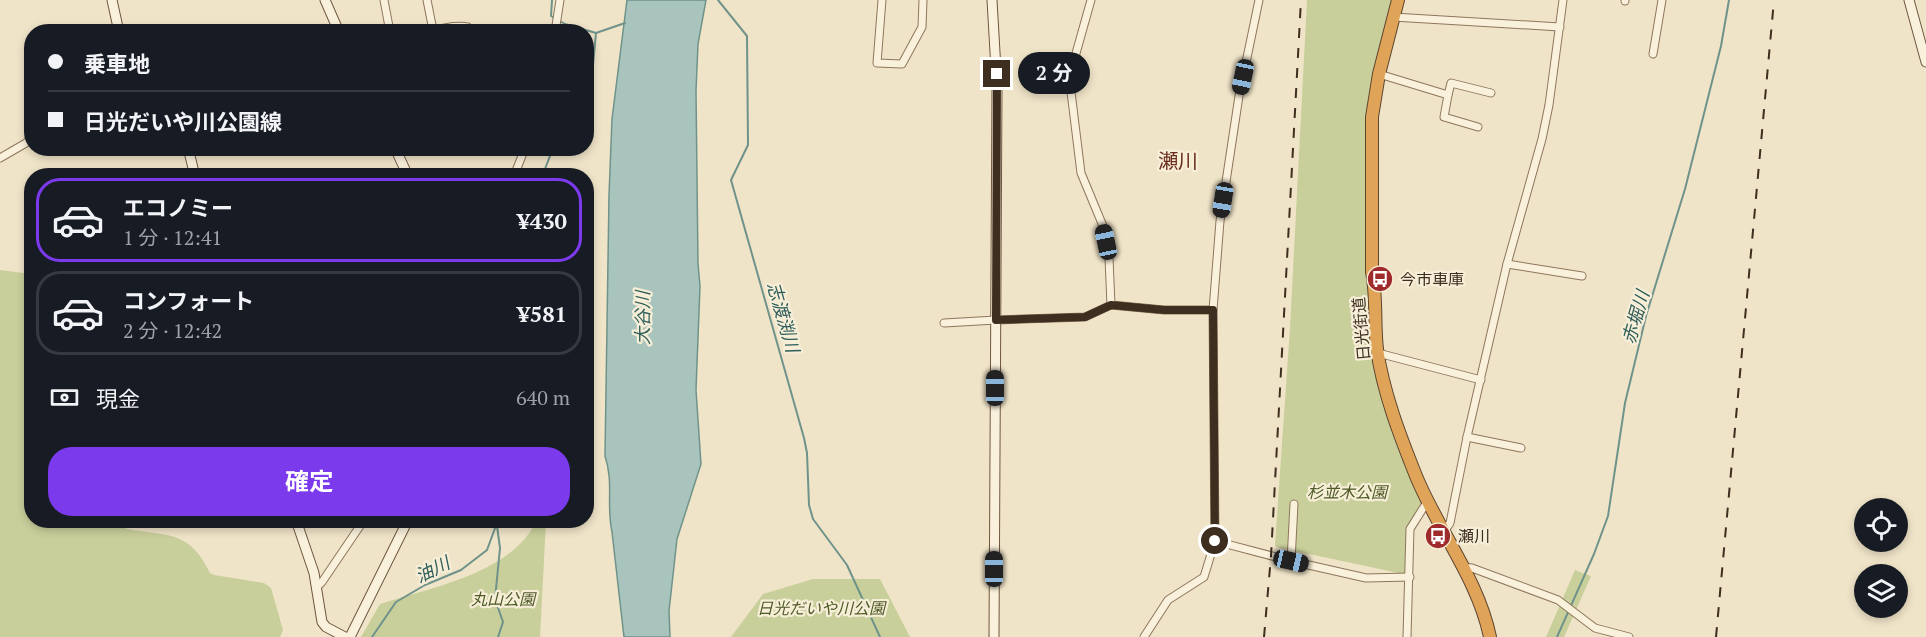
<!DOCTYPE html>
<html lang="ja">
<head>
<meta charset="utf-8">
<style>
	body { margin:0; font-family:"PT Serif","Noto Sans JP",serif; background:#242831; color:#f1f3f6; height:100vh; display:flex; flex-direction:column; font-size:22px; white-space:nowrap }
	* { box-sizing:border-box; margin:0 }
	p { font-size:20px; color:#9ea1a6 }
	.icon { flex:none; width:33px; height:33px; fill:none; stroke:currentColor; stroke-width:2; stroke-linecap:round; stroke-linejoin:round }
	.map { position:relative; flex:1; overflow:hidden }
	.drawer { position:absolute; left:24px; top:168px; width:570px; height:360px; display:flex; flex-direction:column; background:#171b24; border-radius:24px; box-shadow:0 3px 9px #0003 }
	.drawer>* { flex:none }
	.banner { position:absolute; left:24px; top:24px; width:570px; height:132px; border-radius:24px; box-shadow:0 3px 9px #0003; display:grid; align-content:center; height:132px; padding:0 24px; background:#171b24 }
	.fabs { position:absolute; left:1854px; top:498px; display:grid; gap:12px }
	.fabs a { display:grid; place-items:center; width:54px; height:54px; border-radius:50%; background:#171b24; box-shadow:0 3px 9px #0003; font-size:30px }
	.end { position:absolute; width:27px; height:27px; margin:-14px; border:8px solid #3d2e20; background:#fff; box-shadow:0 0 0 3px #fff }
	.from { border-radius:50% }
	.bubble { position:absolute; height:42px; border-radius:21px; background:#171b24; box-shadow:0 3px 9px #0003; font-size:20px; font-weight:700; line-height:42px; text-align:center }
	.car { position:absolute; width:18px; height:36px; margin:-18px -9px; border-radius:8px; box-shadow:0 0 4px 2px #0007; background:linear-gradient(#222 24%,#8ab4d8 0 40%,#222 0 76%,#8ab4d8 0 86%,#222 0) }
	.banner b { display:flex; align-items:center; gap:21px; height:57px; font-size:22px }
	.banner b+b { border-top:2px solid #363941 }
	.banner i { width:15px; height:15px; background:#f1f3f6 }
	ul { padding:10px 0 0; list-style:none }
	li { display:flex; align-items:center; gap:18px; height:84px; margin:0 12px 9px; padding:0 12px; border:3px solid #363941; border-radius:24px }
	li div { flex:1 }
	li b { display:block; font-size:22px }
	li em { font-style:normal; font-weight:700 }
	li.on { border-color:#7c3aed }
	li>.icon { width:54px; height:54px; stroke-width:1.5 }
	.pay { display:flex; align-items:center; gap:15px; height:66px; padding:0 24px; font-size:22px }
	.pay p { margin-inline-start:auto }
	.cta { display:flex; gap:12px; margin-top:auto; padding:12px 24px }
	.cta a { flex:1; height:69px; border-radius:24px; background:#7c3aed; color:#fff; font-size:24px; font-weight:700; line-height:69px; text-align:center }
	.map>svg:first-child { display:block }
</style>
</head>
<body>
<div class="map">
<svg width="1926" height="637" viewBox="0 0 1926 637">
	<rect width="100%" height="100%" fill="#f0e4c8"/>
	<g fill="#c9cf9b">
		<path d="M1307,0h86l-17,62 -9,201 1,43 3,44 54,151 -17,28v46l-132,-28 -1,-2 15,-217z"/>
		<path d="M0,270l31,4 1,246 86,1 2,4 7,4c40,7 63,1 83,44l4,2 50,8 7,5 12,42 -3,7h-280z"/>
		<path d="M536,521l10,1 -6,115h-179l19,-33c49,-16 133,-31 156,-83z"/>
		<path d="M1575,570l16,6 -27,61h-18z"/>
		<path d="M813,579h67l30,58h-179l32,-43z"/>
	</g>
	<path fill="#a9c4bc" stroke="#6f938a" stroke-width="1.5" d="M627,0h79l-8,44 -2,47 2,173 2,22 -4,104 5,74 -24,75 -8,72 1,26h-46l-12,-105c-6,-28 2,-49 -7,-76l4,-261 3,-76z"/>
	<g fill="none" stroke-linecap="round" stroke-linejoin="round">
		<g stroke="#6f938a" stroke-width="2">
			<path d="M552,0l-1,16 14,8 31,9"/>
			<path d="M718,0l29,36 1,109 -17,35 73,258 3,15 2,52 4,14 34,46 33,72"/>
			<path d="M596,33l29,-10"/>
			<path d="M586,90l5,-4 5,-53"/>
			<path d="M545,176v-7l8,-21"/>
			<path d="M497,526l3,22 -5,51 8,23 -5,15"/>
			<path d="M372,637l24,-35 29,-17 36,-15 26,-20 11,-30"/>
			<path d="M1557,637l37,-83 14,-38 17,-113 21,-87 39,-127 36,-143 8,-46"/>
		</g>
		<g stroke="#8d765c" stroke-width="9">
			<g id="street">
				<path d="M384,0l6,32"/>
				<path d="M427,0l6,30"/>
				<path d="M882,0l-5,63 25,1 20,-37 1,-27"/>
				<path d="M1091,0l-20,71v21l10,81 22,53 6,32 2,47"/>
				<path d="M1625,1v-1"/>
				<path d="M1393,17l167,10"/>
				<path d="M430,32c12,-4 26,-7 38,-5l2,5"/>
				<path d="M555,32l5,-32"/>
				<path d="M1653,54l9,-54"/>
				<path d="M1379,74l69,21 -4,22 34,10"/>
				<path d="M1448,95l3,-12 40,10"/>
				<path d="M0,158l26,-15 6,-6"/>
				<path d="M514,176l11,-28"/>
				<path d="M1507,264l75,12"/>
				<path d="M944,323l52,-3 89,-3 26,-12 53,5h49"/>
				<path d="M1378,353l103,27"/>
				<path d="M1467,437l54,11"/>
				<path d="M1444,532l6,-9 17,-86 40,-173 35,-125 7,-34 14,-105"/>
				<path d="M1215,541l-2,-231 7,-89 19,-125 20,-96"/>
				<path d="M1291,561l3,-57"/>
				<path d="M1462,567l10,1 86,32 37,28 34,9"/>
				<path d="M317,587l5,-5 42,-62"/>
				<path d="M1144,637l24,-37 36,-23 11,-36 76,20 75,17 44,-1"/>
				<path d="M1407,637l3,-108 17,-27"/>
			</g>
		</g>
		<g stroke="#6f573f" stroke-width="11">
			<g id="secondary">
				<path d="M112,0l7,32"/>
				<path d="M325,0l14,32"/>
				<path d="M992,0l5,87 -3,550"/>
				<path d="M1909,0l17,62"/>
				<path d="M188,148l7,28"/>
				<path d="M395,148l13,28"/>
				<path d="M296,520l18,53 8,49 4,5 19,10"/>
				<path d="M350,637l58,-117"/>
			</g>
		</g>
		<g stroke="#5b4430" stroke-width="14">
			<path id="highway" d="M1398,0l-19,74 -7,43v155c5,25 2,52 5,77 6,43 23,87 39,127 22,54 62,103 74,161"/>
		</g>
		<use href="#street" stroke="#faf1dc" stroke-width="7"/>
		<use href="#secondary" stroke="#faf1dc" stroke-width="9"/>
		<use href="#highway" stroke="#e0a458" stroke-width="12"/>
		<g stroke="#3d2e20" stroke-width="2" stroke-dasharray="10 10" stroke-linecap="butt">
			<path d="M1264,637l7,-81 30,-556"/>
			<path d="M1716,637l58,-637"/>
		</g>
	</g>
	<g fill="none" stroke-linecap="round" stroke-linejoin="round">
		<path stroke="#3d2e20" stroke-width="8" d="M997,74l-1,246 89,-3 26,-12 53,5h49l2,231"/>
	</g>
	<defs>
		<g id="bus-disc" transform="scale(1.35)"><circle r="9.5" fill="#9e2a2b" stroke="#f7eed8"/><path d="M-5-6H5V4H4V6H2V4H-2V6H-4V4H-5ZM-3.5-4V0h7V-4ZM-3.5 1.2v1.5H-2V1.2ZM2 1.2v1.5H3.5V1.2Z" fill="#fff"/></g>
	</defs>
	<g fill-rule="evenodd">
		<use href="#bus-disc" x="1380" y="279"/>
		<use href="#bus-disc" x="1438" y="536"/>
	</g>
	<g text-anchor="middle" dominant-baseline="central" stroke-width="4.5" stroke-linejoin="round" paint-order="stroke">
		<g font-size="16" fill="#3d2e20" stroke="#f7eed8" text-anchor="start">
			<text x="1400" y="279">今市車庫</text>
			<text x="1458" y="536">瀬川</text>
		</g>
		<g font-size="16" fill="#3d2e20" stroke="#f7eed8">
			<text transform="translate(1361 329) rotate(-95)">日光街道</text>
		</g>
		<g font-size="16" font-style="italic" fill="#4d5a26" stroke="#f7eed8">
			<text x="1347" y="492">杉並木公園</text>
			<text x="503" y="599">丸山公園</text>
			<text x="821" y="608">日光だいや川公園</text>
		</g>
		<g font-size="18" font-style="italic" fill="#2f5d5a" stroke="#f7eed8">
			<text transform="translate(784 317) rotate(74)">志渡渕川</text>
			<text transform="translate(1635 317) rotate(-74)">赤堀川</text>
			<text transform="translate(642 318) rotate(-90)">大谷川</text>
			<text transform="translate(432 569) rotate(-26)">油川</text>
		</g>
		<g font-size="20" fill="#6b2e1e" stroke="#f7eed8">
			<text x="1178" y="160">瀬川</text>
		</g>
	</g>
</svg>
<div class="fabs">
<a><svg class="icon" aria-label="locate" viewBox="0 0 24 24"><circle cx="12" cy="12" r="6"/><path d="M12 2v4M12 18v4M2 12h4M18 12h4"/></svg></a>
<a><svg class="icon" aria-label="layers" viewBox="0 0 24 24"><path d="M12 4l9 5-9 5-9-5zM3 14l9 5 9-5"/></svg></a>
</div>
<i class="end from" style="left:1215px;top:541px"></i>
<i class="end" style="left:997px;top:74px"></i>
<div class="bubble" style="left:1018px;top:52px;width:72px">2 分</div>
<i class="car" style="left:1243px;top:77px;rotate:192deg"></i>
<i class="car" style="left:1223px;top:200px;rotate:189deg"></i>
<i class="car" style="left:1106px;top:242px;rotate:348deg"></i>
<i class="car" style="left:995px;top:388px;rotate:0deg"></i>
<i class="car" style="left:1291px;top:561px;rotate:103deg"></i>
<i class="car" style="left:994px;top:569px;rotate:0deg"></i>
<div class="banner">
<b><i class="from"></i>乗車地</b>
<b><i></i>日光だいや川公園線</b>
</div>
<section class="drawer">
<ul>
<li class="on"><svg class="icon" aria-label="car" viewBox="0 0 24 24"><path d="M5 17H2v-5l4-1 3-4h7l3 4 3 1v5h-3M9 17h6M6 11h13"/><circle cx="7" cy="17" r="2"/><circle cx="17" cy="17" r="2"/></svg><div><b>エコノミー</b><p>1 分 · 12:41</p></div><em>¥430</em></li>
<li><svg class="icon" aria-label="car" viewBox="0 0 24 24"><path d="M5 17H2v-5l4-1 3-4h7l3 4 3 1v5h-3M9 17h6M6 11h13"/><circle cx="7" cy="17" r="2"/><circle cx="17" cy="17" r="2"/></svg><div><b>コンフォート</b><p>2 分 · 12:42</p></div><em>¥581</em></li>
</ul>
<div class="pay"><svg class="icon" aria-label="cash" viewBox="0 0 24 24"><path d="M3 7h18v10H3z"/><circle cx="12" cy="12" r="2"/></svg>現金<p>640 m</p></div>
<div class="cta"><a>確定</a></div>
</section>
</div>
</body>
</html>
